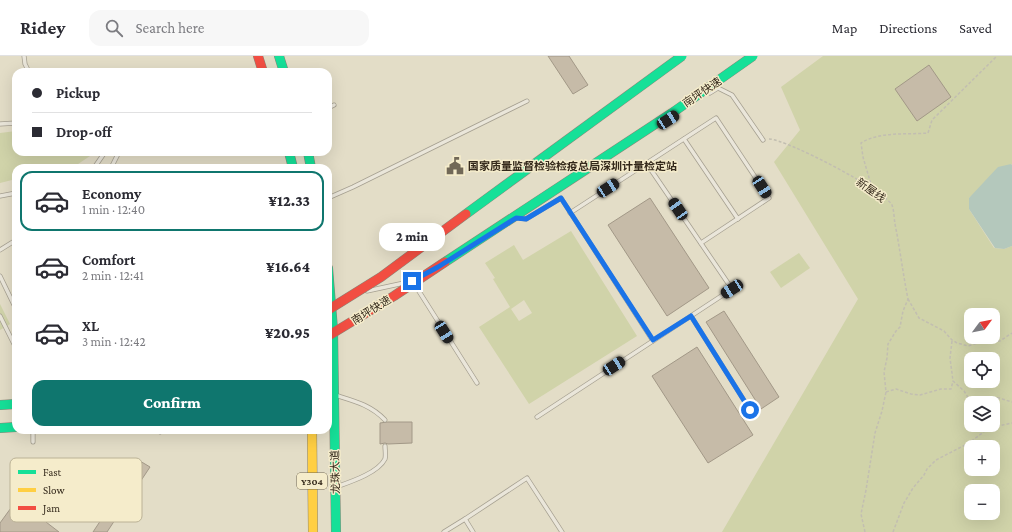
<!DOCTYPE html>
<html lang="en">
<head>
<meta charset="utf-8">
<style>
	body { margin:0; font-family:"Crimson Pro","Noto Sans SC",serif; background:#f7f7f7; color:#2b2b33; height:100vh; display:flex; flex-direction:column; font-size:15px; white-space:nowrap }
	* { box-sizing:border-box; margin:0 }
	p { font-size:13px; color:#7c7c81 }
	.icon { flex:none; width:22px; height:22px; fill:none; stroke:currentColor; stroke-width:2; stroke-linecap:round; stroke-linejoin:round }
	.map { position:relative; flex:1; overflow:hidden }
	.details { position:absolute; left:12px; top:108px; width:320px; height:270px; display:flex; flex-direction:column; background:#fff; border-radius:12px; box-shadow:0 4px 16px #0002 }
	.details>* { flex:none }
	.guide { position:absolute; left:12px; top:12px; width:320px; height:88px; border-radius:12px; box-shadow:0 4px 16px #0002; display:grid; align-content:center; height:88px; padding:0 20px; background:#fff }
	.needle { width:26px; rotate:58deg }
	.controls { position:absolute; left:964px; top:252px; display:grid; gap:8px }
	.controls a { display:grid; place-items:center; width:36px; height:36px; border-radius:8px; background:#fff; box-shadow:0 4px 16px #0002; font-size:20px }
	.end { position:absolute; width:18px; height:18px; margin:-9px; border:5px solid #1a73e8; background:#fff; box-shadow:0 0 0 2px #fff }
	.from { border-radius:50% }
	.bubble { position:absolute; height:28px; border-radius:12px; background:#fff; box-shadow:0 4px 16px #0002; font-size:13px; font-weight:800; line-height:28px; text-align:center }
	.car { position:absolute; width:12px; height:24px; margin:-12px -6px; border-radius:5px; box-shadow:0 0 3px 1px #0007; background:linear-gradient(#222 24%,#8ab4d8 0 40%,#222 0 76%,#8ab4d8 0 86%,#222 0) }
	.guide b { display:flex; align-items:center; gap:14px; height:38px; font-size:15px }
	.guide b+b { border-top:1px solid #e1e1e2 }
	.guide i { width:10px; height:10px; background:#2b2b33 }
	ul { padding:7px 0 0; list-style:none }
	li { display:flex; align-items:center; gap:12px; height:60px; margin:0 8px 6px; padding:0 12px; border:2px solid transparent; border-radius:12px }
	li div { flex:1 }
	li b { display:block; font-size:15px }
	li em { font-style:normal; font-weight:800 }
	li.selected { border-color:#0f766e }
	li>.icon { width:36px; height:36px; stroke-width:1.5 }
	.action { display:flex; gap:8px; margin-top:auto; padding:8px 20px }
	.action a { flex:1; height:46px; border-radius:12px; background:#0f766e; color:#fff; font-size:16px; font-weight:800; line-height:46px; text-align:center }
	header { display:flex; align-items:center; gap:24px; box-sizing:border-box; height:56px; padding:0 20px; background:#fff; border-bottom:1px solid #e1e1e2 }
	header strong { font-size:19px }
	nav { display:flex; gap:22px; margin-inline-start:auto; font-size:14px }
	.search { width:280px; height:36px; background:#f7f7f7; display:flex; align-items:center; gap:10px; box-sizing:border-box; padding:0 14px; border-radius:12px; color:#7c7c81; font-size:15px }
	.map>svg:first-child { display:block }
</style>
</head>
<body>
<header>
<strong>Ridey</strong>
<div class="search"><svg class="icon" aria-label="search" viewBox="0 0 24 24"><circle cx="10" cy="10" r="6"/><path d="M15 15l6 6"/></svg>Search here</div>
<nav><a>Map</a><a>Directions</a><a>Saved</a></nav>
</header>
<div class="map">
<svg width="1012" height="476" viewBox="0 0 1012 476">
	<rect width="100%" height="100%" fill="#e3ddc7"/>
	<g fill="#d0d3a9" fill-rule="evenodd">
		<path d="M823,0h189v109l-1,-1 -42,34v11l25,39 10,1 8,-3v286h-290l136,-233 -84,-137 26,-32 -19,-43zM971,259h22v22h-22zM971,303h22v22h-22zM971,347h22v22h-22zM971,391h22v22h-22zM971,435h22v22h-22z"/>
		<path d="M16,75v21h80l-21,14 -8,2h-51v11l-16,4v-50z"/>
		<path d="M571,175l66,105 -108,68 -50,-77 31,-20 -17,-28 2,-1 -10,-15 29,-18 9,15zM524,244l8,13 -13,8 -8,-12z"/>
		<path d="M799,197l11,15 -29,20 -11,-16z"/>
		<path d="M0,248l10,20 -10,6z"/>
	</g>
	<path fill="#b4c8bc" d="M1011,108l1,1v81l-8,3 -9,-1 -26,-39v-11l29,-31z"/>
	<g fill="#c6bba8" stroke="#a29887">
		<path d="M548,0h21l19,29 -15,9z"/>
		<path d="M929,9l22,32 -34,24 -22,-32z"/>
		<path d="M650,142l59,90 -42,28 -59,-91z"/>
		<path d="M724,255l55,86 -18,12 -55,-87z"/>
		<path d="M697,291l56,88 -45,28 -56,-87z"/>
		<path d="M387,366h25v21l-24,1 -3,-1 -5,1v-21z"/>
		<path d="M140,405l10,6 -43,65h-14z"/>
		<path d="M29,430l28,20 -11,16 13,10h-59v-9l16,-22 2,1z"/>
	</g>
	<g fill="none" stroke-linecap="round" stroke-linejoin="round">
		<g stroke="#a6a091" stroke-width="5">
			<g id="lane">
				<path d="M24,0l1,8 4,8"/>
				<path d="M710,37l8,-5 14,7 31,45"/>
				<path d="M328,52l6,-3"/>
				<path d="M0,68l16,-1"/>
				<path d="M684,83l54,80"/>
				<path d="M94,112l11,-16"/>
				<path d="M111,112l8,-16"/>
				<path d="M0,140l16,-3"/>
				<path d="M328,142l25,-11 174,-86"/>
				<path d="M570,157l146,-95 53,80 -68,45"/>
				<path d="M519,162l7,1 35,-21 92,143"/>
				<path d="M0,194l16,-10"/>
				<path d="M0,220l16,33"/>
				<path d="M415,229l62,98"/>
				<path d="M367,235l37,-8"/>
				<path d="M0,260l16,32"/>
				<path d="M691,260l59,94"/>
				<path d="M335,339c19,6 36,10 50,25"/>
				<path d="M537,361l195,-128 -85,-125"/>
				<path d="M157,374l3,2 5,-2"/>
				<path d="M33,386v-12"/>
				<path d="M336,431c14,-5 42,-14 49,-28 1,-4 0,-9 0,-13"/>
				<path d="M465,463l62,-41 35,54"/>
				<path d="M444,476l21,-13 8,13"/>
			</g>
		</g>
		<g stroke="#8c8678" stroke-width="10">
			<g id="fast">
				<path d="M279,0l5,16"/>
				<path d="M289,96l4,16"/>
				<path d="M308,96l3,16"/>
				<path d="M328,212l5,61 3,203"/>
				<path d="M0,349l16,-1"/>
				<path d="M0,372l16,-1"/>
			</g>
		</g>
		<g stroke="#8c8678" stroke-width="10">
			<path id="slow" d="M312,374l1,102"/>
		</g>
		<g stroke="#8c8678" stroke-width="10">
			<path id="jam" d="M258,0l5,16"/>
		</g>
		<g stroke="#c2beb1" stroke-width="1.5" stroke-dasharray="3 2" stroke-linecap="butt">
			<path d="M769,83c17,0 115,51 123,66 2,5 2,13 3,19 5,25 8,50 13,75l-5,12 -3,16 -4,4 -8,13 -1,14 -3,14 2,20 -4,19 -7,22 -9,57 -5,24 4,18"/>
			<path d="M872,132l-9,-31 -2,-14c19,-12 45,-8 67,-10l4,-13 65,-64"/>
			<path d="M908,243l11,19 25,13 8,9 5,3 11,3 16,-5h16l12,-8"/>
			<path d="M952,285l-2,17 3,23 11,10 7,11 19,-5 9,1 13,4"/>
			<path d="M886,336l10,-3 15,5 9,1 21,-6h10l2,-8"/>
			<path d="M893,476l11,-29 9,-15 11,-13 3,-6 9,-9 33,-17 20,-15 23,-5"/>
		</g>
		<use href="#lane" stroke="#eae6da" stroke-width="3.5"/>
		<use href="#fast" stroke="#16e098" stroke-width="9"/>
		<use href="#slow" stroke="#ffcf43" stroke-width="9"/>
		<use href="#jam" stroke="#f24e42" stroke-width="9"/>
		<g stroke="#8c8678" stroke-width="10" stroke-linecap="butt">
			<g id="fast-bridge">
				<path d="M466,158l216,-158"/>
				<path d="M445,206l227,-149 81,-57"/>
			</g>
		</g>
		<g stroke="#8c8678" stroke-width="10" stroke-linecap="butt">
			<g id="jam-bridge">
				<path d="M328,254l53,-33 85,-63"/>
				<path d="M328,280l66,-40 51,-34"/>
			</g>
		</g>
		<use href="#fast-bridge" stroke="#16e098" stroke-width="9"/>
		<use href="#jam-bridge" stroke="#f24e42" stroke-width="9"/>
	</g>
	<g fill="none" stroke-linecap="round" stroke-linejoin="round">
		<path stroke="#1a73e8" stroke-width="5" d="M412,225l26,-14 78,-49 10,1 35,-21 92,142 38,-24 59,94"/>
	</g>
	<defs>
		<g id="civic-bare" transform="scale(1.38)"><path d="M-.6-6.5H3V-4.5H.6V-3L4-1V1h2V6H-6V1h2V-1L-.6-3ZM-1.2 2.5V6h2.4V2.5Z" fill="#716857" stroke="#f5eccb" stroke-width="2.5" paint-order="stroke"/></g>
	</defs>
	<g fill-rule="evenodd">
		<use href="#civic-bare" x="455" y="110"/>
	</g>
	<g text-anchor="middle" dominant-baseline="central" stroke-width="3" stroke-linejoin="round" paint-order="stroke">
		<rect fill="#f5eccb" stroke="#6e6450" stroke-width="1" x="297" y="417" width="30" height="16" rx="3"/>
		<g font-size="10" font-weight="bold" fill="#34291b">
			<text x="312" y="425">Y304</text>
		</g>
		<g font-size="11" fill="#34291b" stroke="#f5eccb">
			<text transform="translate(702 36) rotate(-34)">南坪快速</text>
			<text transform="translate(871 134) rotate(35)">新屋线</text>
			<text transform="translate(371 254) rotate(-32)">南坪快速</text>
			<text transform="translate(335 416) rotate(-91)">龙珠大道</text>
		</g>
		<g font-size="11" font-weight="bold" fill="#34291b" stroke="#f5eccb" text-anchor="start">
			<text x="468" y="110">国家质量监督检验检疫总局深圳计量检定站</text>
		</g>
	</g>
	<rect x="10" y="402" width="132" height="64" rx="6" fill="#f5eccb" stroke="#bbb296" stroke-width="1"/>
	<rect x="18" y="414" width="18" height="4" fill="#16e098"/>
	<rect x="18" y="432" width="18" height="4" fill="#ffcf43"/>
	<rect x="18" y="450" width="18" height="4" fill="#f24e42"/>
	<g font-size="11" fill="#34291b">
		<text x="43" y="420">Fast</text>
		<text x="43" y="438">Slow</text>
		<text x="43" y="456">Jam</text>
	</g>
</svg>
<div class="controls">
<a><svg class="needle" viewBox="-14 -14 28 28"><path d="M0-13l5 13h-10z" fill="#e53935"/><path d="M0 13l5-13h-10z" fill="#7c7c81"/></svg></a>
<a><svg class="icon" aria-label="locate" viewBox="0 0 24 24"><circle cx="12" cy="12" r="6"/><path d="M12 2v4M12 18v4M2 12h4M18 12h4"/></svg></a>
<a><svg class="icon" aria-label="layers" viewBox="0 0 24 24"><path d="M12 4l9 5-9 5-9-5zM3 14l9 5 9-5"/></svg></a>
<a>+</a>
<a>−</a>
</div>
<i class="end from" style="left:750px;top:354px"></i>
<i class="end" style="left:412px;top:225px"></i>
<div class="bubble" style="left:379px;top:167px;width:66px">2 min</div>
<i class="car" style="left:668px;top:64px;rotate:57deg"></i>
<i class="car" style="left:762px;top:131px;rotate:147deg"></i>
<i class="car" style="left:608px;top:132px;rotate:57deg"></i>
<i class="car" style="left:678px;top:153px;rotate:326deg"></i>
<i class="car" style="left:732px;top:233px;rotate:237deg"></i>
<i class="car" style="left:444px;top:276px;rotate:148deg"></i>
<i class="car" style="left:614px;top:310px;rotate:57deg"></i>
<div class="guide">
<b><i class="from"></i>Pickup</b>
<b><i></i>Drop-off</b>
</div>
<section class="details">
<ul>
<li class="selected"><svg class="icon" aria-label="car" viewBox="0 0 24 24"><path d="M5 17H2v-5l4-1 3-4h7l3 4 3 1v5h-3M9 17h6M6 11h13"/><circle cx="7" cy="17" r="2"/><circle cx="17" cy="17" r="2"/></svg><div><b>Economy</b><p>1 min · 12:40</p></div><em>¥12.33</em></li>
<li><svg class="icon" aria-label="car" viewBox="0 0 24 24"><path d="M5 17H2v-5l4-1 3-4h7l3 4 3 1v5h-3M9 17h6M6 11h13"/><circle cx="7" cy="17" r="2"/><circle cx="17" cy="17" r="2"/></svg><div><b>Comfort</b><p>2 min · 12:41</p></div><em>¥16.64</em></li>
<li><svg class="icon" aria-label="car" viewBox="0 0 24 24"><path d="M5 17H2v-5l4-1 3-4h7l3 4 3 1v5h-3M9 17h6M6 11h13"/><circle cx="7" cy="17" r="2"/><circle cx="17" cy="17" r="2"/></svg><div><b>XL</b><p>3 min · 12:42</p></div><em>¥20.95</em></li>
</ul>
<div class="action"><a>Confirm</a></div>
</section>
</div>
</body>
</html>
